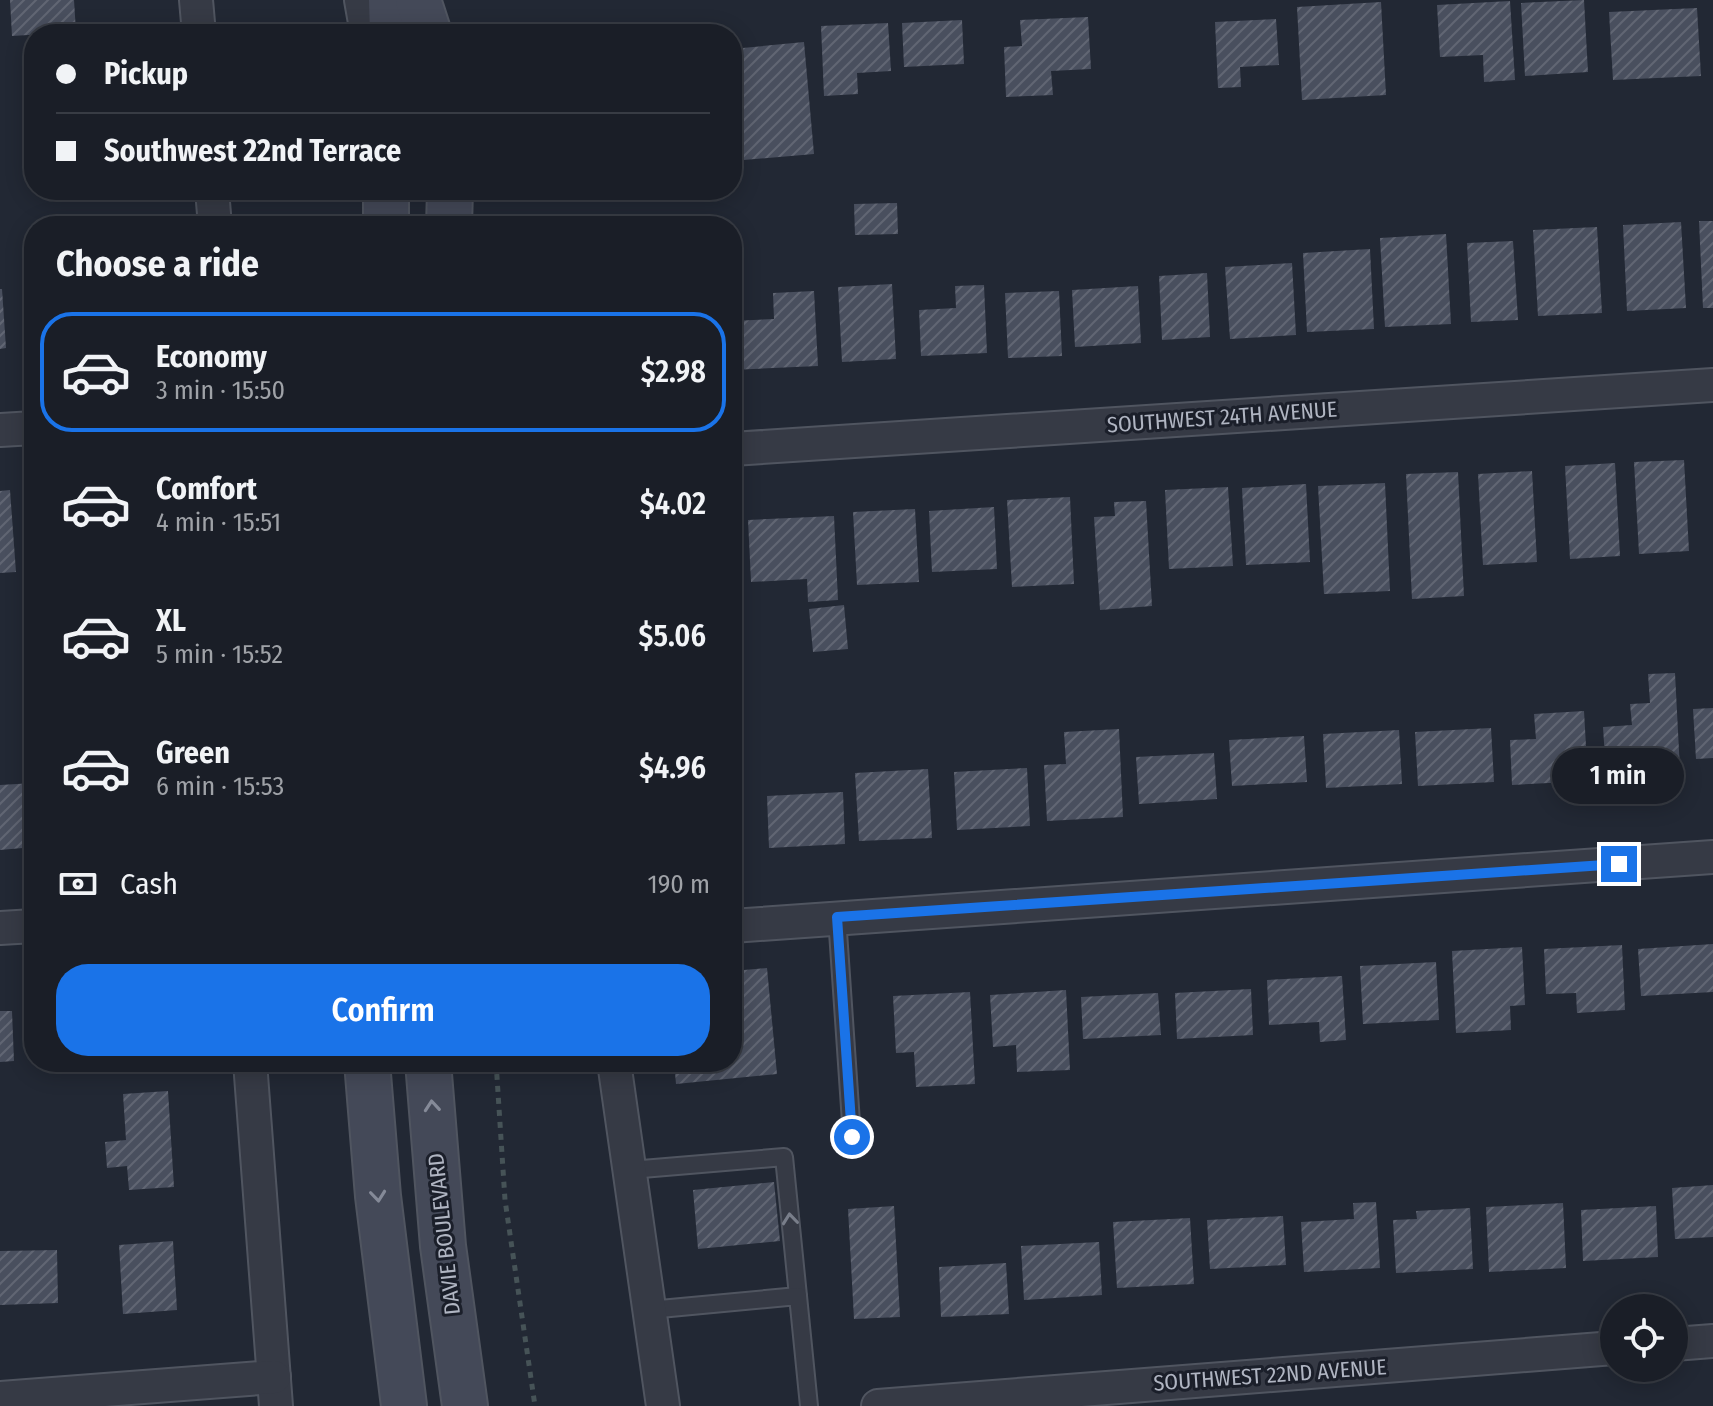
<!DOCTYPE html>
<html lang="en">
<head>
<meta charset="utf-8">
<style>
	body { margin:0; font-family:"Fira Sans Condensed",sans-serif; background:#272b33; color:#f1f3f6; height:100vh; display:flex; flex-direction:column; font-size:30px; white-space:nowrap }
	* { box-sizing:border-box; margin:0 }
	p { font-size:26px; color:#9fa2a7 }
	.icon { flex:none; width:44px; height:44px; fill:none; stroke:currentColor; stroke-width:2; stroke-linecap:round; stroke-linejoin:round }
	.map { position:relative; flex:1; overflow:hidden }
	.details { position:absolute; left:24px; top:216px; width:718px; height:856px; display:flex; flex-direction:column; background:#1a1e27; border-radius:32px; box-shadow:0 4px 20px #0003,0 0 0 2px #383c44 }
	.details>* { flex:none }
	.hud { position:absolute; left:24px; top:24px; width:718px; height:176px; border-radius:32px; box-shadow:0 4px 20px #0003,0 0 0 2px #383c44; display:grid; align-content:center; height:176px; padding:0 32px; background:#1a1e27 }
	.tools { position:absolute; left:1600px; top:1294px; display:grid; gap:16px }
	.tools a { display:grid; place-items:center; width:88px; height:88px; border-radius:50%; background:#1a1e27; box-shadow:0 4px 20px #0003,0 0 0 2px #383c44; font-size:40px }
	.end { position:absolute; width:36px; height:36px; margin:-18px; border:10px solid #1a73e8; background:#fff; box-shadow:0 0 0 4px #fff }
	.from { border-radius:50% }
	.bubble { position:absolute; height:56px; border-radius:28px; background:#1a1e27; box-shadow:0 4px 20px #0003,0 0 0 2px #383c44; font-size:26px; font-weight:600; line-height:56px; text-align:center }
	.hud b { display:flex; align-items:center; gap:28px; height:76px; font-size:30px }
	.hud b+b { border-top:2px solid #383c44 }
	.hud i { width:20px; height:20px; background:#f1f3f6 }
	ul { padding:0; list-style:none }
	li { display:flex; align-items:center; gap:24px; height:120px; margin:0 16px 12px; padding:0 16px; border:4px solid transparent; border-radius:32px }
	li div { flex:1 }
	li b { display:block; font-size:30px }
	li em { font-style:normal; font-weight:600 }
	li.on { border-color:#1a73e8 }
	li>.icon { width:72px; height:72px; stroke-width:1.5 }
	h2 { padding:0 32px; font-size:36px; line-height:96px }
	.pay { display:flex; align-items:center; gap:20px; height:88px; padding:0 32px; font-size:30px }
	.pay p { margin-inline-start:auto }
	.action { display:flex; gap:16px; margin-top:auto; padding:16px 32px }
	.action a { flex:1; height:92px; border-radius:32px; background:#1a73e8; color:#fff; font-size:32px; font-weight:600; line-height:92px; text-align:center }
	.map>svg:first-child { display:block }
</style>
</head>
<body>
<div class="map">
<svg width="1713" height="1406" viewBox="0 0 1713 1406">
	<defs>
		<pattern id="building-hatch" width="6" height="6" patternUnits="userSpaceOnUse" patternTransform="scale(2)"><rect width="6" height="6" fill="#494f5e"/><path d="M-1 1l2-2M0 6l6-6M5 7l2-2" fill="none" stroke="#616673"/></pattern>
	</defs>
	<rect width="100%" height="100%" fill="#222834"/>
	<g fill="url(#building-hatch)">
		<path d="M10,0h64l2,32 -64,4z"/>
		<path d="M1584,0l4,72 -63,4 -4,-73z"/>
		<path d="M1510,1l5,79 -31,2 -1,-27 -43,2 -3,-52z"/>
		<path d="M1381,2l5,93 -84,5 -5,-93z"/>
		<path d="M1697,8l4,68 -88,4 -4,-68z"/>
		<path d="M1088,17l3,52 -40,2 2,24 -47,2 -2,-50 18,-1 -2,-26z"/>
		<path d="M1276,19l3,46 -39,2 1,20 -23,1 -3,-66z"/>
		<path d="M962,20l2,44 -60,3 -2,-44z"/>
		<path d="M888,23l3,48 -34,2 1,21 -34,2 -3,-70z"/>
		<path d="M804,42l10,112 -82,7v-112z"/>
		<path d="M897,203l1,31 -43,1 -1,-31z"/>
		<path d="M1699,221h14v87h-10z"/>
		<path d="M1681,222l5,86 -59,3 -4,-86z"/>
		<path d="M1597,227l5,86 -64,3 -5,-86z"/>
		<path d="M1446,234l5,90 -66,3 -5,-89z"/>
		<path d="M1513,241l5,79 -47,2 -4,-79z"/>
		<path d="M1370,249l4,80 -67,3 -4,-79z"/>
		<path d="M34,253v92h-4l-5,-91z"/>
		<path d="M1292,263l4,72 -66,4 -5,-72z"/>
		<path d="M1207,273l3,64 -48,3 -3,-64z"/>
		<path d="M892,284l4,75 -54,3 -4,-75z"/>
		<path d="M984,285l3,68 -66,3 -2,-46 37,-2 -1,-22z"/>
		<path d="M1138,286l3,57 -66,4 -3,-57z"/>
		<path d="M0,289h2l4,59 -6,1z"/>
		<path d="M814,291l4,75 -86,4v-49l42,-2 -1,-26z"/>
		<path d="M1059,291l3,65 -54,2 -3,-65z"/>
		<path d="M1684,460l5,91 -50,3 -5,-92z"/>
		<path d="M1615,463l5,93 -50,3 -5,-93z"/>
		<path d="M1532,471l5,91 -54,3 -5,-91z"/>
		<path d="M1458,472l6,124 -52,3 -6,-125z"/>
		<path d="M1385,483l5,108 -66,3 -6,-108z"/>
		<path d="M1306,484l4,78 -64,3 -4,-77z"/>
		<path d="M1228,487l5,79 -64,3 -4,-79z"/>
		<path d="M10,490l6,82 -16,1v-82z"/>
		<path d="M1070,497l4,87 -62,3 -5,-87z"/>
		<path d="M1146,501l6,105 -52,4 -6,-93 21,-1 -1,-14z"/>
		<path d="M994,507l3,62 -65,3 -3,-61z"/>
		<path d="M915,509l4,73 -62,3 -4,-73z"/>
		<path d="M834,516l4,84 -30,2 -1,-23 -56,3 -3,-62z"/>
		<path d="M844,605l4,44 -35,3 -4,-43z"/>
		<path d="M1675,673l5,97 -74,4 -3,-47 29,-2 -2,-21 20,-1 -2,-29z"/>
		<path d="M1713,708v50l-17,1 -3,-50z"/>
		<path d="M1584,711l4,70 -76,4 -2,-45 26,-1 -2,-25z"/>
		<path d="M1491,728l3,54 -76,4 -3,-54z"/>
		<path d="M1119,729l4,88 -76,4 -3,-56 22,-1 -2,-32z"/>
		<path d="M1399,730l3,54 -76,4 -3,-54z"/>
		<path d="M1304,736l3,46 -75,4 -3,-46z"/>
		<path d="M1214,753l3,46 -78,5 -3,-47z"/>
		<path d="M1027,768l3,58 -73,4 -3,-58z"/>
		<path d="M928,769l4,69 -73,3 -4,-68z"/>
		<path d="M34,783v64l-34,3v-65z"/>
		<path d="M843,792l2,52 -76,4 -2,-52z"/>
		<path d="M1713,944v48l-72,4 -3,-47z"/>
		<path d="M1622,945l3,65 -48,3 -1,-20 -30,1 -2,-45z"/>
		<path d="M1522,947l3,58 -15,1 1,24 -55,3 -4,-82z"/>
		<path d="M1436,962l3,58 -76,4 -3,-58z"/>
		<path d="M767,968l10,106 -101,10 -2,-22h58v-91z"/>
		<path d="M1342,976l4,64 -26,2 -1,-20 -50,3 -2,-45z"/>
		<path d="M1251,989l2,46 -76,4 -2,-46z"/>
		<path d="M1066,990l4,80 -53,2 -1,-27 -23,2 -3,-52z"/>
		<path d="M970,992l5,92 -59,3 -2,-35 -18,1 -3,-57z"/>
		<path d="M1158,993l3,42 -78,4 -2,-42z"/>
		<path d="M0,1011h12l2,50 -14,1z"/>
		<path d="M112,1062h45v6l-45,1z"/>
		<path d="M168,1091l6,96 -45,3 -2,-24 -20,2 -2,-26 21,-2 -3,-46z"/>
		<path d="M774,1182l6,59 -82,8 -5,-59z"/>
		<path d="M1713,1185v52l-38,2 -3,-51z"/>
		<path d="M1376,1202l4,66 -76,4 -3,-50 53,-3 -1,-16z"/>
		<path d="M1563,1203l3,65 -77,4 -3,-65z"/>
		<path d="M894,1206l6,111 -46,2 -6,-110z"/>
		<path d="M1656,1206l2,51 -75,4 -2,-51z"/>
		<path d="M1470,1208l3,61 -77,4 -3,-53 24,-1 -1,-8z"/>
		<path d="M1283,1216l3,49 -76,4 -3,-49z"/>
		<path d="M1190,1218l4,66 -77,4 -4,-66z"/>
		<path d="M173,1241l4,69 -54,4 -4,-69z"/>
		<path d="M1099,1242l3,53 -78,5 -3,-54z"/>
		<path d="M57,1250l1,53 -58,2v-54z"/>
		<path d="M1006,1263l3,51 -68,3 -2,-50z"/>
	</g>
	<g fill="none" stroke-linecap="round" stroke-linejoin="round">
		<g stroke="#505560" stroke-width="20">
			<g id="service">
				<path d="M837,917l15,220"/>
				<path d="M630,1170l154,-13 14,139"/>
				<path d="M649,1310l149,-14 11,110"/>
			</g>
		</g>
		<g stroke="#505560" stroke-width="36">
			<g id="minor">
				<path d="M196,0l3,34"/>
				<path d="M361,0l6,34"/>
				<path d="M212,190l3,36"/>
				<path d="M0,430l34,-2"/>
				<path d="M732,449l981,-64"/>
				<path d="M732,926l981,-69"/>
				<path d="M0,928l34,-2"/>
				<path d="M250,1062l26,344"/>
				<path d="M614,1062l49,344"/>
				<path d="M1674,1344l39,-3"/>
				<path d="M0,1398l274,-21"/>
				<path d="M878,1406l736,-58"/>
			</g>
		</g>
		<g stroke="#505560" stroke-width="48">
			<g id="secondary">
				<path d="M391,0l1,34"/>
				<path d="M418,0l11,34"/>
				<path d="M386,226v-36"/>
				<path d="M449,226l1,-36"/>
				<path d="M367,1062l11,134 26,210"/>
				<path d="M428,1062l15,184 22,160"/>
			</g>
		</g>
		<path stroke="#465357" stroke-width="5" stroke-dasharray="6 6" stroke-linecap="butt" d="M496,1062l9,138 30,206"/>
		<use href="#service" stroke="#363a45" stroke-width="16"/>
		<use href="#minor" stroke="#363a45" stroke-width="32"/>
		<use href="#secondary" stroke="#444958" stroke-width="44"/>
	</g>
	<defs><path id="oneway-chevron" d="M-2-3.5L2.5 0L-2 3.5" fill="none" stroke-width="1.6" stroke-linecap="round" stroke-linejoin="round" transform="scale(2)"/></defs>
	<g stroke="#858a98">
		<use href="#oneway-chevron" transform="translate(432 1106) rotate(-95)"/>
		<use href="#oneway-chevron" transform="translate(378 1196) rotate(84)"/>
	</g>
	<use stroke="#797e8a" href="#oneway-chevron" transform="translate(790 1219) rotate(-96)"/>
	<g fill="none" stroke-linecap="round" stroke-linejoin="round">
		<path stroke="#1a73e8" stroke-width="10" d="M852,1137l-15,-220 782,-53"/>
	</g>
	<g text-anchor="middle" dominant-baseline="central" stroke-width="6" stroke-linejoin="round" paint-order="stroke">
		<g font-size="22" fill="#b0b5c2" stroke="#1b1f2a">
			<text transform="translate(1222 417) rotate(-4)">SOUTHWEST 24TH AVENUE</text>
			<text transform="translate(444 1234) rotate(-96)">DAVIE BOULEVARD</text>
			<text transform="translate(1270 1375) rotate(-4)">SOUTHWEST 22ND AVENUE</text>
		</g>
	</g>
</svg>
<div class="tools">
<a><svg class="icon" aria-label="locate" viewBox="0 0 24 24"><circle cx="12" cy="12" r="6"/><path d="M12 2v4M12 18v4M2 12h4M18 12h4"/></svg></a>
</div>
<i class="end from" style="left:852px;top:1137px"></i>
<i class="end" style="left:1619px;top:864px"></i>
<div class="bubble" style="left:1552px;top:748px;width:132px">1 min</div>
<div class="hud">
<b><i class="from"></i>Pickup</b>
<b><i></i>Southwest 22nd Terrace</b>
</div>
<section class="details">
<h2>Choose a ride</h2>
<ul>
<li class="on"><svg class="icon" aria-label="car" viewBox="0 0 24 24"><path d="M5 17H2v-5l4-1 3-4h7l3 4 3 1v5h-3M9 17h6M6 11h13"/><circle cx="7" cy="17" r="2"/><circle cx="17" cy="17" r="2"/></svg><div><b>Economy</b><p>3 min · 15:50</p></div><em>$2.98</em></li>
<li><svg class="icon" aria-label="car" viewBox="0 0 24 24"><path d="M5 17H2v-5l4-1 3-4h7l3 4 3 1v5h-3M9 17h6M6 11h13"/><circle cx="7" cy="17" r="2"/><circle cx="17" cy="17" r="2"/></svg><div><b>Comfort</b><p>4 min · 15:51</p></div><em>$4.02</em></li>
<li><svg class="icon" aria-label="car" viewBox="0 0 24 24"><path d="M5 17H2v-5l4-1 3-4h7l3 4 3 1v5h-3M9 17h6M6 11h13"/><circle cx="7" cy="17" r="2"/><circle cx="17" cy="17" r="2"/></svg><div><b>XL</b><p>5 min · 15:52</p></div><em>$5.06</em></li>
<li><svg class="icon" aria-label="car" viewBox="0 0 24 24"><path d="M5 17H2v-5l4-1 3-4h7l3 4 3 1v5h-3M9 17h6M6 11h13"/><circle cx="7" cy="17" r="2"/><circle cx="17" cy="17" r="2"/></svg><div><b>Green</b><p>6 min · 15:53</p></div><em>$4.96</em></li>
</ul>
<div class="pay"><svg class="icon" aria-label="cash" viewBox="0 0 24 24"><path d="M3 7h18v10H3z"/><circle cx="12" cy="12" r="2"/></svg>Cash<p>190 m</p></div>
<div class="action"><a>Confirm</a></div>
</section>
</div>
</body>
</html>
